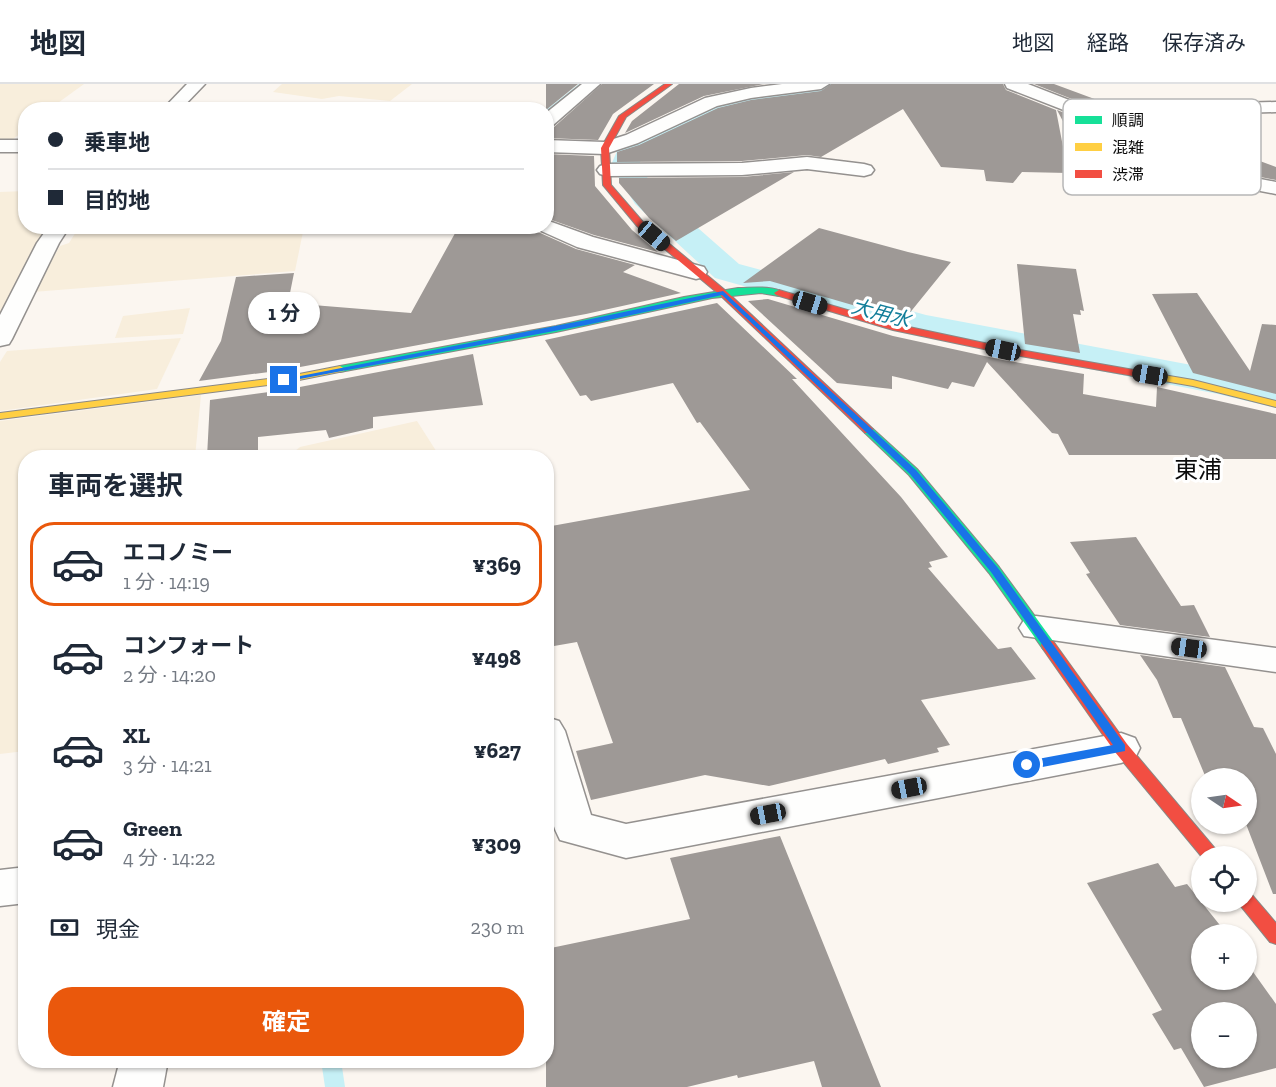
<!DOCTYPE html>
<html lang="ja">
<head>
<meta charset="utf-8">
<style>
	body { margin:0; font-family:"Zilla Slab","Noto Sans JP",serif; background:#f6f6f7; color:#1f2937; height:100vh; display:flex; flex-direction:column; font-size:22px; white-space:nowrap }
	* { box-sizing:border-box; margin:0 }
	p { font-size:20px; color:#747a83 }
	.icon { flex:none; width:33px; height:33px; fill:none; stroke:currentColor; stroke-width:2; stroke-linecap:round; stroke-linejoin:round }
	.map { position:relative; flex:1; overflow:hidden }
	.sheet { position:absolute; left:18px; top:366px; width:536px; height:618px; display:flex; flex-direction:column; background:#fff; border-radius:24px; box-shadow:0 2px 4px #0004 }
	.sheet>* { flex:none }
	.hud { position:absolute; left:18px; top:18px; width:536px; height:132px; border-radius:24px; box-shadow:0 2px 4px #0004; display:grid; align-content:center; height:132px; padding:0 30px; background:#fff }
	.needle { width:39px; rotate:103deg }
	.fabs { position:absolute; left:1191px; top:684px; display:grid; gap:12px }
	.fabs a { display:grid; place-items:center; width:66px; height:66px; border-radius:50%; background:#fff; box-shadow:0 2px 4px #0004; font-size:30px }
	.end { position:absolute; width:27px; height:27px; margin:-14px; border:8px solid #1a73e8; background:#fff; box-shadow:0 0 0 3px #fff }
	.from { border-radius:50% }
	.bubble { position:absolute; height:42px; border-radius:21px; background:#fff; box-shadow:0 2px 4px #0004; font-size:20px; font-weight:700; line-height:42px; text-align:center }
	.car { position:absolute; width:18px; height:36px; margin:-18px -9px; border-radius:8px; box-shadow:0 0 4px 2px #0007; background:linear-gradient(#222 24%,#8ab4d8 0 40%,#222 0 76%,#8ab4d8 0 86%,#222 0) }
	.hud b { display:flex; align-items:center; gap:21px; height:57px; font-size:22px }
	.hud b+b { border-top:2px solid #e0e1e3 }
	.hud i { width:15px; height:15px; background:#1f2937 }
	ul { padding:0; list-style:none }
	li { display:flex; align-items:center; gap:18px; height:84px; margin:0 12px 9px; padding:0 18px; border:3px solid transparent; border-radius:24px }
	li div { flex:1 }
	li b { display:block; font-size:22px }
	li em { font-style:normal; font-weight:700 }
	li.on { border-color:#ea580c }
	li>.icon { width:54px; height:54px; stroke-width:1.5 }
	h2 { padding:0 30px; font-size:27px; line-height:72px }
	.pay { display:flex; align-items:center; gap:15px; height:66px; padding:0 30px; font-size:22px }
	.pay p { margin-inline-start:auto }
	.cta { display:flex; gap:12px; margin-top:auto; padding:12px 30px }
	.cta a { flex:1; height:69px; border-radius:24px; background:#ea580c; color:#fff; font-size:24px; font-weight:700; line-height:69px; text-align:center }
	header { display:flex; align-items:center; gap:36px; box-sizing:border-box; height:84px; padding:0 30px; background:#fff; border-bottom:2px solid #e0e1e3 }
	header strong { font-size:28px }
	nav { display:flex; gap:33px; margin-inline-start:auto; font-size:21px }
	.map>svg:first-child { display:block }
</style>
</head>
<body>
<header>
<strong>地図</strong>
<nav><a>地図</a><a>経路</a><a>保存済み</a></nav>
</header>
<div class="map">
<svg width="1276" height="1003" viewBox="0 0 1276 1003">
	<rect width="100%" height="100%" fill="#fbf6f0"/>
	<g fill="#f8eedc">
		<path d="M0,0h84l-29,21 2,1 -4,3 -27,1 -1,20 -16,12h-9z"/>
		<path d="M282,0h130l-22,17 -51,-5 -17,3 -49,-7z"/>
		<path d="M25,107l1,35 26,1 -52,93v-128z"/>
		<path d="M79,143h225l-9,44 -262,21 27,-46 9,-3z"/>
		<path d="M190,224l-7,26 -68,4 8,-22z"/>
		<path d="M181,254l-24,51 -157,22v-49l7,-11z"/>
		<path d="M201,311l-6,62 -169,1 -1,293 -25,3v-333z"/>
		<path d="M417,337l23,36h-152l12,-10z"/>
	</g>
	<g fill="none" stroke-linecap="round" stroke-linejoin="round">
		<g fill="#c6f0f6" fill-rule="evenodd">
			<path d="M579,0h7l-40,31v-5z"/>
			<path d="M321,976h20l4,27h-20z"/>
		</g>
		<path fill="#c6f0f6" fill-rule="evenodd" d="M789,0h63l-3,5 -9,2 -91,14 -51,17 -54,30 -5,13 18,27 82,72 187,51 292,55 58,14v24l-58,-14 -296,-58 -207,-58 -80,-74 -24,-39 10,-23 59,-32 65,-20z"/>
	</g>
	<g fill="#9e9996" fill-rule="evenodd">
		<path d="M546,0h32l-32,26z"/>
		<path d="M602,0h52l-41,30 -15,26 -52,-2v-9l7,-1z"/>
		<path d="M679,0h85l-60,12 -79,37 7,-12z"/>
		<path d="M831,0h172l3,6 50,20 12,63 -46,-1 -9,11 -27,-2 -2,-11 -43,-3 -38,-58 -82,48 -14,-2 -65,6 -125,1v-10l22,-7 79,-37 33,-8 70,-9z"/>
		<path d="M1034,0h20l54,20 -21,1z"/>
		<path d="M1057,26l21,8 44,39 4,10 -40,-2z"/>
		<path d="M1144,34l132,49v13l-26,-5 -99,-7 -11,-21 -33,-28z"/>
		<path d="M546,70l48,2 1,30 37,44 26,22 -64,-17 -48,-17z"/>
		<path d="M794,88l-118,69 -27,-23 -30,-35v-5l123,-1z"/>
		<path d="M459,142h75l4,6 38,17 59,16 -12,7 58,21 -95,21 -302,56 -85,11 22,-40 15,-64 58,-4 -6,30 123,10z"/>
		<path d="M819,144l89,24 43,10 -47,58 -134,-39 -27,2z"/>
		<path d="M1017,180l59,5 8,42 -4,-1 1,5 -8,-1 7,39 -55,-9z"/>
		<path d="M1197,209l53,78 12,-47 14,1v69l-83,-21 -41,-79z"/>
		<path d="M768,215l125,37 110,24 81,14 -1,20 73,13 1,-20 119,27v45h-88l-2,-4h-117l-11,-21 -6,-1 -65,-71 -13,25 -22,-5 -4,7 -56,-13v13l-55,-6 -89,-82z"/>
		<path d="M717,219l80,76h-5l109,118 47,60 -19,5 3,5 -4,1 70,81 13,-2 25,32 -115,21 29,45 -13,3 2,4 -51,12 -3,-5 -116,27 -64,-11 -114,25 -15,-49 37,-8 -36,-101 -23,4 -8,-26v-93l204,-37 -50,-68 -3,1 -24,-40 -82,18 -5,-6 -6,1 -35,-56z"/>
		<path d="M473,270l10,51 -110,12v11l-44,10 -3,-8 -68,7v14l-51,6 3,-57 74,-10z"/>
		<path d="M1136,453l45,69 13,-1 16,32 -90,-12 -34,-51 4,-1 -20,-31z"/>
		<path d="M1140,571l85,12 29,60 9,1 13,26v140h-3l-27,-70v-46h-40l-25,-60h-8l-16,-38z"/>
		<path d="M780,752l101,251h-59l-8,-26 -76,17 -1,-3 -50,12h-141v-138l144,-30 -20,-61z"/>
		<path d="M1158,779l17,24 12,-3 40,50h-25v46h44v-18l30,42v64l-72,19 -23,-39 -7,2 -22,-36 10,-4 -75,-127zM1202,928h44v46h-44z"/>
	</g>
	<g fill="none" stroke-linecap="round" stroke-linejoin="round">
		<g stroke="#94918f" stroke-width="3">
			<g id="street">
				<path d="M187,0h18l-25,26h-18z"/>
				<path d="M582,0h18l-48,42 -6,1v-14z"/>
				<path d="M782,0h47l-8,5 -70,9 -34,8 -79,37 -33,11 -59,-2v-12l58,2 22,-7 79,-37 46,-10z"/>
				<path d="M1005,0h23l59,23 189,-5v10l-175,5 38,32 11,21 100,7 26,5v12l-26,-5 -161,-12 -3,-4 3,-4h41l-6,-13 -45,-40 -72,-28z"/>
				<rect x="0" y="56" width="26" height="12"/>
				<path d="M807,73l57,7 7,2 3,4 -3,4 -7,2 -57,-7 -65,6 -135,1 -7,-2 -3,-4 3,-4 7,-2 135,-1z"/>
				<path d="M546,136l47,17 111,30 3,5 -3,5 -8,2 -119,-32 -38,-17 -3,-4h10z"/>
				<path d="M49,142h21l-11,17 -47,96 -3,5 -9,2v-31l37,-72z"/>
				<path d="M1036,532l240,32v24l-252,-36 -5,-8 5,-8z"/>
				<path d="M546,633l13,4 6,10 26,84 35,9 495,-91 14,5 5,10 -5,10 -14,5 -495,95 -66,-18c-20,-38 -14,-82 -14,-123z"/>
				<path d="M26,783v36l-26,3v-36z"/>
				<path d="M120,976h48l-5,27h-50z"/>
			</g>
		</g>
		<g stroke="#8a8885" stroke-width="2">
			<g id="fast">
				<path d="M738,204c14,0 34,-3 46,5l-5,3 -18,-3 -49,5 -156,34 -216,40 -5,-3 5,-3 216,-40 128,-29z"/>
				<path d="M869,344l4,1 44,40 82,98 54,74 2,4 -2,4h-10l-54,-76 -80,-98 -44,-42v-4z"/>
			</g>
		</g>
		<g stroke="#8a8885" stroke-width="2">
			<g id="slow">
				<path d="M340,282l5,3 -1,2 -60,12 -284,36v-6l284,-36z"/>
				<path d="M1134,286l59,10 83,21v6l-83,-21 -63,-11 -1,-2z"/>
			</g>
		</g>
		<g stroke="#8a8885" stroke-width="2">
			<g id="jam">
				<path d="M665,0h7l-46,33 -17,31 2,37 32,37 83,69 147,138v4h-8l-145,-138 -83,-69 -34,-41 -2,-37 18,-32z"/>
				<path d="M779,206l116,34 108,23 131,23 5,3 -5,3 -131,-23 -110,-23 -117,-35 -2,-2z"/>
				<path d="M1048,556l5,1 74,103 90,107 2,5 -17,1 -87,-105 -72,-103 -2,-4 2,-4z"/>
				<path d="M1246,809l6,2 24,28v21l-6,-2 -30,-37 -2,-3h8z"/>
			</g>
		</g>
		<use href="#street" fill="#fefefd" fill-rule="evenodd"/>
		<use href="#fast" fill="#16e098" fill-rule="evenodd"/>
		<use href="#slow" fill="#ffcf43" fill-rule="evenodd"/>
		<use href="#jam" fill="#f24e42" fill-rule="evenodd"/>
	</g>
	<path fill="#1a73e8" d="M723,207l193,179 82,98 127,177v6l-98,19 -4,-1 -2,-4 6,-4 86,-16 -122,-173 -81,-98 -188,-179 -136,30 -302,57 -4,-2 306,-60z"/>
	<g text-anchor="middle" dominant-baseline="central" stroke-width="6" stroke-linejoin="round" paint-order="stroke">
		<g font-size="20" font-style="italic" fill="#137e9a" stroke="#fff">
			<text transform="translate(881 229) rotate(15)">大用水</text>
		</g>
		<g font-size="24" fill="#0c0c0c" stroke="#fff">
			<text x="1198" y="385">東浦</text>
		</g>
	</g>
	<rect x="1063" y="15" width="198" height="96" rx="9" fill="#fff" stroke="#b6b6b6" stroke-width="1.5"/>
	<rect x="1075" y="32" width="27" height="8" fill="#16e098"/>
	<rect x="1075" y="59" width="27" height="8" fill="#ffcf43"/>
	<rect x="1075" y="86" width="27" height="8" fill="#f24e42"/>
	<g font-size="16" fill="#0c0c0c">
		<text x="1112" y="42">順調</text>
		<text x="1112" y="69">混雑</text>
		<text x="1112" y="96">渋滞</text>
	</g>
</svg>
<div class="fabs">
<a><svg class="needle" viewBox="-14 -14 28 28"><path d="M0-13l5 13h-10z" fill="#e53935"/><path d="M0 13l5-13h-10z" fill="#747a83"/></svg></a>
<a><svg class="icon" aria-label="locate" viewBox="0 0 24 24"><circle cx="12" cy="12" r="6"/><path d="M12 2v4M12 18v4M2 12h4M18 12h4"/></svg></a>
<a>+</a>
<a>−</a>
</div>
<i class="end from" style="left:1027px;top:681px"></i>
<i class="end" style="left:284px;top:296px"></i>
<div class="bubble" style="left:248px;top:208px;width:72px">1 分</div>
<i class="car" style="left:654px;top:152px;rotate:130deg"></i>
<i class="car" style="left:810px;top:219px;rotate:107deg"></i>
<i class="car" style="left:1003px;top:266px;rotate:282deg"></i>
<i class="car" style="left:1150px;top:291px;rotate:280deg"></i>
<i class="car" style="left:1189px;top:564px;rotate:278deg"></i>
<i class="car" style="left:909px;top:704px;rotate:259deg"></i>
<i class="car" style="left:768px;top:730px;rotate:259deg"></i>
<div class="hud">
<b><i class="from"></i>乗車地</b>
<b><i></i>目的地</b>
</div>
<section class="sheet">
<h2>車両を選択</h2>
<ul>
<li class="on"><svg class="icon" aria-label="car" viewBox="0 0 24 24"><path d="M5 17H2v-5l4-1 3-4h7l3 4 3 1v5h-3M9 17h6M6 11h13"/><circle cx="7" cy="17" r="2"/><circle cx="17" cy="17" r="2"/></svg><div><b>エコノミー</b><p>1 分 · 14:19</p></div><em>¥369</em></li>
<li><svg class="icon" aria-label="car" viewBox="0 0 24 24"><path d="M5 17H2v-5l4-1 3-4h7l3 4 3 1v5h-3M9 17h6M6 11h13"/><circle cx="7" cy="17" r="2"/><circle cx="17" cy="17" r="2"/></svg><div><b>コンフォート</b><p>2 分 · 14:20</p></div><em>¥498</em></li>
<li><svg class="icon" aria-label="car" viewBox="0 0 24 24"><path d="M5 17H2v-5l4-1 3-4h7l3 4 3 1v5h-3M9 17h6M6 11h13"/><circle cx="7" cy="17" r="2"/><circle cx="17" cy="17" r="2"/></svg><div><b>XL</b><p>3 分 · 14:21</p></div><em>¥627</em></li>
<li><svg class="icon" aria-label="car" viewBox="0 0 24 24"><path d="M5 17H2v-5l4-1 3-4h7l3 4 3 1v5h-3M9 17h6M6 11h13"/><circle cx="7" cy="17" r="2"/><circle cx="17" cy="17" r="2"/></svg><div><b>Green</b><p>4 分 · 14:22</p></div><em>¥309</em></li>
</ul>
<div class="pay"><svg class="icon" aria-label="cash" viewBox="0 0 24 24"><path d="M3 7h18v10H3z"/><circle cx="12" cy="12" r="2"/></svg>現金<p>230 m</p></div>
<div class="cta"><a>確定</a></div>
</section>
</div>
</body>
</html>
